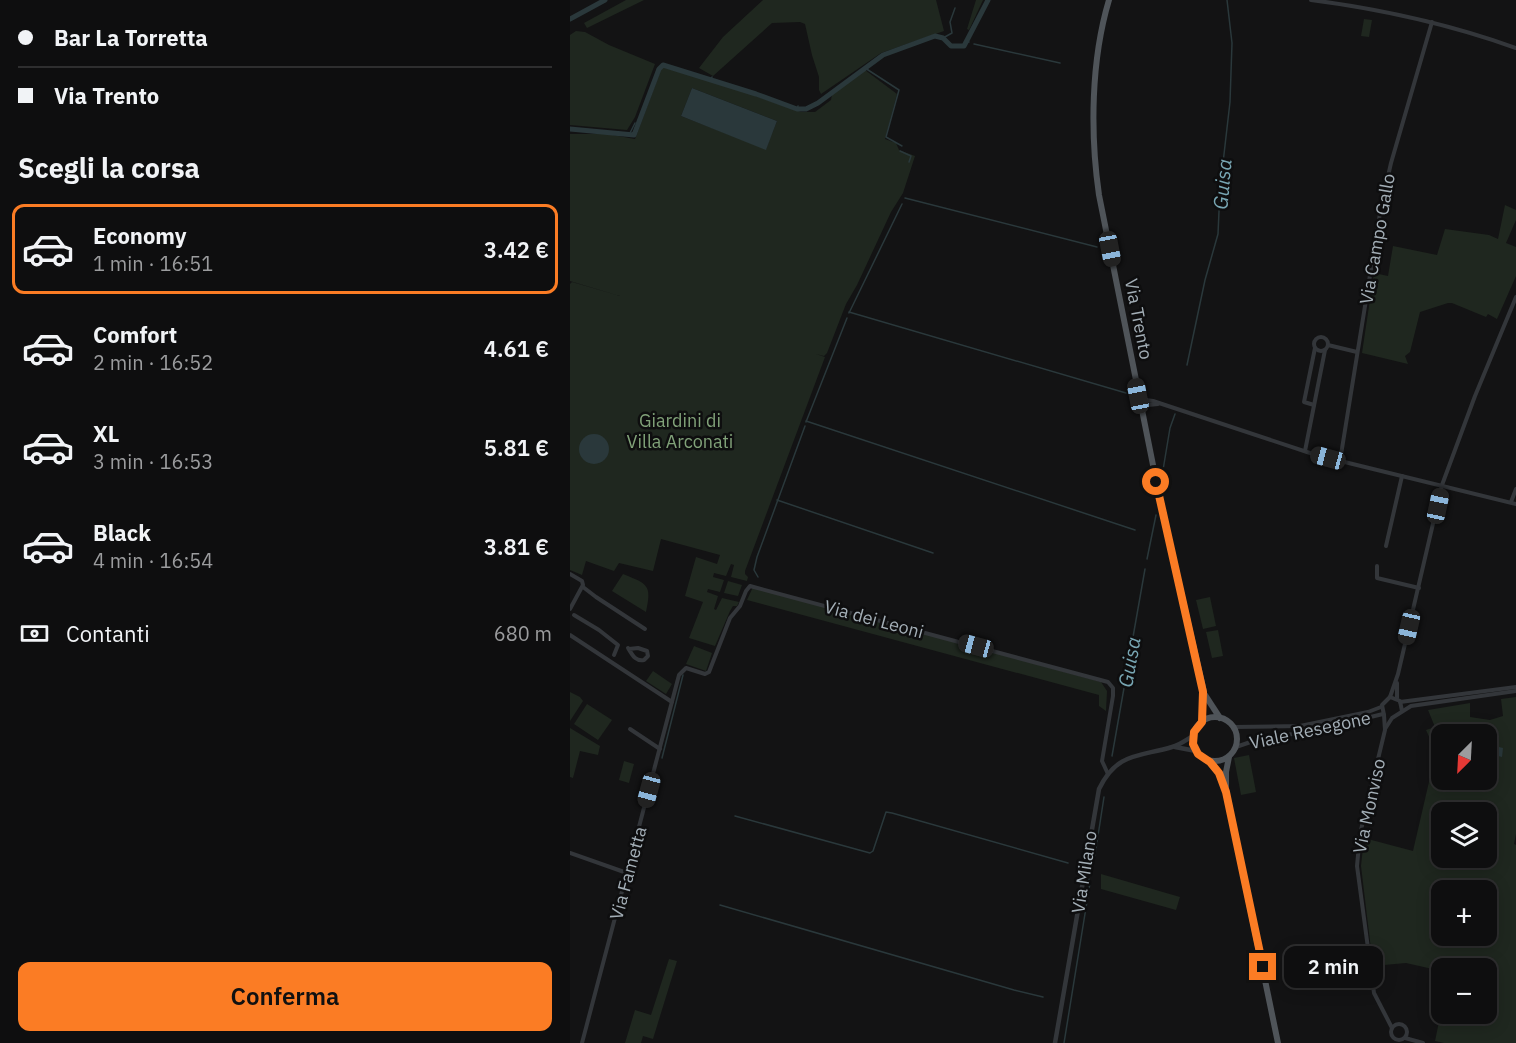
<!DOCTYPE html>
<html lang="it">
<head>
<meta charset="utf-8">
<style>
	body { margin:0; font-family:"IBM Plex Sans",sans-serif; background:#1c1c1d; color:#f1f3f6; height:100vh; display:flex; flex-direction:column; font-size:22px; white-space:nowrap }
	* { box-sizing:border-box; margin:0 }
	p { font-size:20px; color:#9b9c9e }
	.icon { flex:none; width:33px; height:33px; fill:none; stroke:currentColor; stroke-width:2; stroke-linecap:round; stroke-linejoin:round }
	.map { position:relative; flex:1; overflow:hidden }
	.drawer { display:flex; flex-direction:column; background:#0e0e0f; width:570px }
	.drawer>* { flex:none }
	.guide { display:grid; align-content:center; height:132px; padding:0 18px; background:#0e0e0f }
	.needle { width:39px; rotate:204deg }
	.tools { position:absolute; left:861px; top:724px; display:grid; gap:12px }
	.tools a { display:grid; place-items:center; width:66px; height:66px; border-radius:12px; background:#0e0e0f; box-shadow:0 3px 15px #0003,0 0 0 2px #2e2e2f; font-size:30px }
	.end { position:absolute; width:27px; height:27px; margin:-14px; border:8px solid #fb7c24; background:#111; box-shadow:0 0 0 3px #111 }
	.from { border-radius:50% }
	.bubble { position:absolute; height:42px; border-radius:12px; background:#0e0e0f; box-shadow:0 3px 15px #0003,0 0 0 2px #2e2e2f; font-size:20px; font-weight:600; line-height:42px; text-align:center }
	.car { position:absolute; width:18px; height:36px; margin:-18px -9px; border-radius:8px; box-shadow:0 0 4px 2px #0007; background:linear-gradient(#222 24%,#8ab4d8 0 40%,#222 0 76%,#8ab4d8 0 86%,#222 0) }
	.guide b { display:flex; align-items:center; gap:21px; height:57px; font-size:22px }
	.guide b+b { border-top:2px solid #2e2e2f }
	.guide i { width:15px; height:15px; background:#f1f3f6 }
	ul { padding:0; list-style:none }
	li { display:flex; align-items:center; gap:18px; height:90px; margin:0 12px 9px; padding:0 6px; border:3px solid transparent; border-radius:12px }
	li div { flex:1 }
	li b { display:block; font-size:22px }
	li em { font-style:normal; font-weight:600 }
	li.selected { border-color:#fb7c24 }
	li>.icon { width:54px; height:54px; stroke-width:1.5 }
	h2 { padding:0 18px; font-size:27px; line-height:72px }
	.pay { display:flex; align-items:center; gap:15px; height:66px; padding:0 18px; font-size:22px }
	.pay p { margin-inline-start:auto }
	.primary-button { display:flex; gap:12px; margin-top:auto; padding:12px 18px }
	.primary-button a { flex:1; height:69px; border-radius:12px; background:#fb7c24; color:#111; font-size:24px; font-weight:600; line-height:69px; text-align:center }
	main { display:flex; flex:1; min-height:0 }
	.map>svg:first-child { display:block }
</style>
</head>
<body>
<main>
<section class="drawer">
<div class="guide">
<b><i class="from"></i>Bar La Torretta</b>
<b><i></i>Via Trento</b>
</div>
<h2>Scegli la corsa</h2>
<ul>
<li class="selected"><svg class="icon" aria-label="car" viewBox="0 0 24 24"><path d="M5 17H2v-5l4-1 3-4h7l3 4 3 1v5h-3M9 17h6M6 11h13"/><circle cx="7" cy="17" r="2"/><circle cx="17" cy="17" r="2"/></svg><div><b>Economy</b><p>1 min · 16:51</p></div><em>3.42 €</em></li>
<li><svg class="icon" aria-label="car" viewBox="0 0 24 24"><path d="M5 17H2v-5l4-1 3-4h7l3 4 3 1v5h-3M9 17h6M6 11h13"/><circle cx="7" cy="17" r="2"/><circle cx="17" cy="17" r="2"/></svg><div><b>Comfort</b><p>2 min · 16:52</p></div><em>4.61 €</em></li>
<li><svg class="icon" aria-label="car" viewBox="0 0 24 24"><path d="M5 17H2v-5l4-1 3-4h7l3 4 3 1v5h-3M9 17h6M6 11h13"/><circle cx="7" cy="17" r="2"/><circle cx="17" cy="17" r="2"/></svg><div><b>XL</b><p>3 min · 16:53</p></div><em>5.81 €</em></li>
<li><svg class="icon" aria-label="car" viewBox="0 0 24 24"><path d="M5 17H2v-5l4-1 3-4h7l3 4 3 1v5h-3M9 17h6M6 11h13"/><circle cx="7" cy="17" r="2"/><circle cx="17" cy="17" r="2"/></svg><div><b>Black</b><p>4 min · 16:54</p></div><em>3.81 €</em></li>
</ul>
<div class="pay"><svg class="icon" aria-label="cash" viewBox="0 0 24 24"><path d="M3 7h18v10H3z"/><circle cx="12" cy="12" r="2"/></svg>Contanti<p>680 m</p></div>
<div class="primary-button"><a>Conferma</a></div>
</section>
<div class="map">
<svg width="946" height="1043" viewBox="0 0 946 1043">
	<rect width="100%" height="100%" fill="#131314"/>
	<g fill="#1f271f" fill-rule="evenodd">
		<path d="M56,0h18l-57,28 -3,-5z"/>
		<path d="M193,0h173l8,31 -63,22 -60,41 -2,-4v-13l-7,-22 -7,-31 -5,-2 -28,1 -59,53 -14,-8 24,-31z"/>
		<path d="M406,0h7l-14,30 -2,-1z"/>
		<path d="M794,19l8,1 -3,17 -8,-1z"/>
		<path d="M6,31l9,1 24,13 46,19 -20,53 -8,13 -57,-5v-90z"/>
		<path d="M92,67l71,21 68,24h14l16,-12 1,-6 33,-24 32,24 -12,45 11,4 3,7 16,6 -12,37 -12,19 -34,73 -11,19 -19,49 -3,3 -8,-2 9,3 -80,214v3l3,3 -1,4 -16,-4 3,-12 -3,-1 -5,12 -12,-3 -1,4 11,3 -4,12 -12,-3 -1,3 11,4 -4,13 2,1 6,-12 17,4 -2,4h-4l-3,5 -15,35 -26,-8 14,-36 -18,-6 11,-39 21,7 3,-9 -59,-16 -8,32 -34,-8 -5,8 -28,-10 -4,14 -12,-5v-286l2,-2 48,14 -50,-15v-147h37l28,5zM122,88l85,33 -11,28 -85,-33z"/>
		<path d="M935,205l11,5v10l-10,23 10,4v29l-19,43 -9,-5 -2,3 -34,-14h-4l-28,9 -10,40 -5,4 3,8 -46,-11 12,-80 14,3 5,-30 44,9 8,-26 44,6 9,4z"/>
		<path d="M53,574c25,10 29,11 23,38l-34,-21z"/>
		<path d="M158,581l14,4 -4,11 -14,-3z"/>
		<path d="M183,587l348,95 6,9 -1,20 -7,-5v-11l-352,-95z"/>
		<path d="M640,597l6,29 -13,3 -7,-29z"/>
		<path d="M648,630l5,26 -11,2 -6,-26z"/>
		<path d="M124,646l18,7 -6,18 -20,-7z"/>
		<path d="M83,671l19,13 -6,10 -20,-13z"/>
		<path d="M0,692l10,5 3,4 -13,20z"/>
		<path d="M946,697v137l-2,10 2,1v198h-72l-9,-2 6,-29 1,2h44v-45h-44l-1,4 -4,-3 -31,-7 -33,3 -12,-100 3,-28 49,13 25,-108 -7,-2 -5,-11 9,-3 -7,-17 42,-7v14l20,3 13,-4 -2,-17zM872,735h44v45h-44zM872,813h44v45h-44zM872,891h44v45h-44z"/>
		<path d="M17,704l25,16 -14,20 -24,-16z"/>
		<path d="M0,728l30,18 -2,9 -18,-4 -7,27 -3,-1z"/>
		<path d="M679,755l7,37 -15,3 -7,-37z"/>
		<path d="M54,761l10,3 -5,19 -10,-3z"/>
		<path d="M531,874l79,23 -4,13 -75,-21z"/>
		<path d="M99,959l8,2 -24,78 -10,-3 -2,7h-16l10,-33 16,5z"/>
	</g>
	<g fill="#2a383b">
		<path d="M122,88l85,33 -11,29 -85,-34z"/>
		<circle cx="24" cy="449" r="15"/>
		<path d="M917,744l16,4 -1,9 -15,-4z"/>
	</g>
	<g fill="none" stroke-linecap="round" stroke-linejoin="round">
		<g stroke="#2a383b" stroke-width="1.5">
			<path d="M373,38l9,-5 -2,-11 5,-14"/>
			<path d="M398,42h1"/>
			<path d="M404,44l86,19"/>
			<path d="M295,68l34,22 -13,47 16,9"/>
			<path d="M141,79l1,-2"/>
			<path d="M227,109l1,-3"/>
			<path d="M59,135l6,-12"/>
			<path d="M330,151l11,5 -2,6"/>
			<path d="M335,198l192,49"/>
			<path d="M279,312l277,81"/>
			<path d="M279,313l53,-109"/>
			<path d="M617,365l18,-85 13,-46 2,-45 10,-87 2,-59 -5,-43"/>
			<path d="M236,421l329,109"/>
			<path d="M236,422l41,-104"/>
			<path d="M592,476l8,-48 5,-14"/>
			<path d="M207,500l156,53"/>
			<path d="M577,559l9,-44"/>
			<path d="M188,577l-4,-7 3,-13 48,-131"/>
			<path d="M542,756l33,-187"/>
			<path d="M92,758l21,-83"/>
			<path d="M165,816l135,37 3,-2 13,-39 6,1 176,50"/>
			<path d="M519,872l6,-17 9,-58"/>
			<path d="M150,905l294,85 29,7"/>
			<path d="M494,1043l26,-160 -2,-6"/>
		</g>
		<g stroke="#2a383b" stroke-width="5">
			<path d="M0,19l35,-19"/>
			<path d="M0,129l64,6 25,-66 4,-4 93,29 41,15h9l12,-6 65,-48 52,-19 8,2 8,8h13l24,-46"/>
		</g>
		<g stroke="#33363a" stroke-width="4">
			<path d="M741,0c70,9 138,24 205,48"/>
			<circle cx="751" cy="344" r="7"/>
			<path d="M758,345l29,7"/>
			<path d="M570,402l6,-2 7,1 163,54 200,49"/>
			<path d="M570,402l8,3 10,-1"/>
			<path d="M744,405l-10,-3 11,-54"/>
			<path d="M735,451l20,-101"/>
			<path d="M770,461l41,-254 10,-44 41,-141"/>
			<path d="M941,502l5,-13"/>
			<path d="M816,546l16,-70"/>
			<path d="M807,566v12l42,10"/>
			<path d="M0,574l12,7 1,4 -13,24"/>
			<path d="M13,587l13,10 49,32"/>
			<path d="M4,615l25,15 19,15 -4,10"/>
			<path d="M0,635l102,67"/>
			<path d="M58,648c4,6 7,14 16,12l4,-4 -1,-5 -9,-3 -9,1"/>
			<path d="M820,697l8,-23 44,-189 33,-89 41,-99"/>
			<path d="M827,698v-15"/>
			<path d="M830,702l116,-15"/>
			<path d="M814,715l1,15 -25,104 -3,32 17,127 18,35"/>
			<path d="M814,715l-2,-10 8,-8 10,4 2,10"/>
			<path d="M663,727l67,-1 68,-14 13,-5"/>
			<path d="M60,729l30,20"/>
			<path d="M815,729l7,-11 19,-12 105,-15"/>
			<path d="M666,747l26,-9 46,-6 75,-18"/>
			<path d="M0,853l57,20"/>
			<circle cx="829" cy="1032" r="8"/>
			<path d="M835,1038l18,5"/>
			<path d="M12,1043l97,-368 7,-7 19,6 4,-2 21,-54 10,-12 6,-15 4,-5 358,96 5,6v8l-11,65 6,13"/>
		</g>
		<g stroke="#33363a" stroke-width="4.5">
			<path d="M605,747l21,4"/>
			<path d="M485,1043l44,-254c18,-37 40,-32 73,-42 8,-2 14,-7 21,-11"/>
		</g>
		<g stroke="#4f5459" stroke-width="6">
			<path d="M539,0c-18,60 -19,133 -10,195l62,310 43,187 -2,29"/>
			<path d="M635,695l15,23"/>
			<circle cx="645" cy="739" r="22"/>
			<path d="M640,761l9,12 7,19 52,251"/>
			<path d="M656,786v-14l3,-15"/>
		</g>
	</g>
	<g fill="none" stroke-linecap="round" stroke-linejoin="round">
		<path stroke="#fb7c24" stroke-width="8" d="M586,482l47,210 -1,30 -8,10 -1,12 5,10 12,8 9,11 7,19 37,175"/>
	</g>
	<g text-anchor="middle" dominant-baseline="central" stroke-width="5" stroke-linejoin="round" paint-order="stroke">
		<g font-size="18" fill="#a3aeb6" stroke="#0e0e0f">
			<text transform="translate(807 239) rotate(-80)">Via Campo Gallo</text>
			<text transform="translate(569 319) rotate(79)">Via Trento</text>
			<text transform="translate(304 619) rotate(15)">Via dei Leoni</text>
			<text transform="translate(740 730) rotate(-12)">Viale Resegone</text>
			<text transform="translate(799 806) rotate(-78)">Via Monviso</text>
			<text transform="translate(514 872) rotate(-81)">Via Milano</text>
			<text transform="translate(58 873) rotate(-75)">Via Fametta</text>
		</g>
		<g font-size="18" fill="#81a279" stroke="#0e0e0f">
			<text x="110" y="420">Giardini di<tspan x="110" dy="21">Villa Arconati</tspan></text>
		</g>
		<g font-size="20" font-style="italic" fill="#78a6b3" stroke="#0e0e0f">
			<text transform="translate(652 184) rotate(-85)">Guisa</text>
			<text transform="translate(559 662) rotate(-80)">Guisa</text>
		</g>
	</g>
</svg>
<div class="tools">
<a><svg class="needle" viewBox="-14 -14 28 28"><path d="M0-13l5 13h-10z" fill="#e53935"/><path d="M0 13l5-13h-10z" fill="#9b9c9e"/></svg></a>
<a><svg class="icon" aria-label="layers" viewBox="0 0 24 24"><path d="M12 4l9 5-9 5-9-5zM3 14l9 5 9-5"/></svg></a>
<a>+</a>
<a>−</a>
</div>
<i class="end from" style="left:586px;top:482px"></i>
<i class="end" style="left:693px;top:967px"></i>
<div class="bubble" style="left:714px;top:946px;width:99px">2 min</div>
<i class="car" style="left:540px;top:249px;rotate:169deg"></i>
<i class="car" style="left:568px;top:396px;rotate:349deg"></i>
<i class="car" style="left:758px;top:458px;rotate:285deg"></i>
<i class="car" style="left:868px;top:506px;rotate:12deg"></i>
<i class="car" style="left:839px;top:627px;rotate:193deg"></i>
<i class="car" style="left:406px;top:646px;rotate:285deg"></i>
<i class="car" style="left:79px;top:790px;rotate:195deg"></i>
</div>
</main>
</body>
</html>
